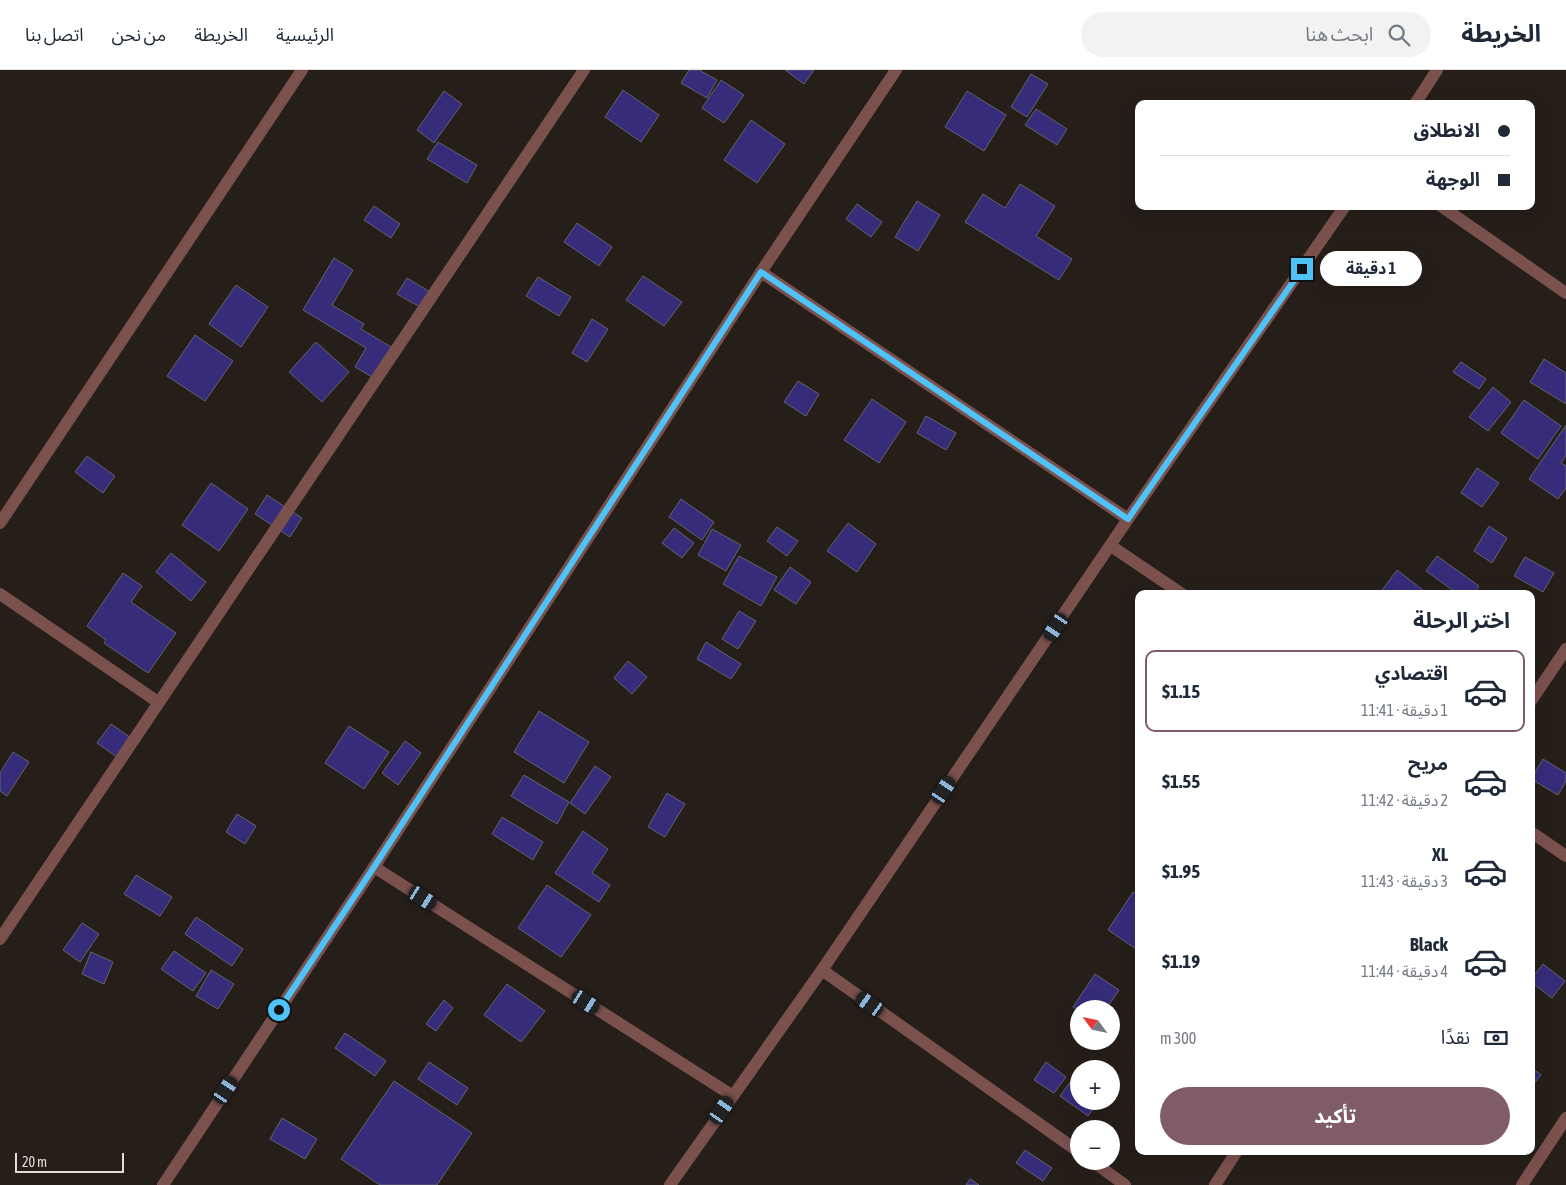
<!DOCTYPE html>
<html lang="ar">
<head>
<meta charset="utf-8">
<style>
	body { margin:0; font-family:"Asap Condensed","Noto Sans Arabic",sans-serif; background:#f2f2f3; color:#1f2937; direction:rtl; height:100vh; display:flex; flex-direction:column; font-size:19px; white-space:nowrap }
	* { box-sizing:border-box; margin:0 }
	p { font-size:16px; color:#747a83 }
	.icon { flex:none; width:28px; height:28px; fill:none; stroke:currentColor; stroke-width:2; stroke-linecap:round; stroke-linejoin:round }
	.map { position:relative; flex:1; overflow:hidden; direction:ltr }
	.panel { position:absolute; left:1135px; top:520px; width:400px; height:565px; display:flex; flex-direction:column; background:#fff; border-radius:10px; box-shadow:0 5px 20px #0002; direction:rtl }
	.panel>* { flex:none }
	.guide { position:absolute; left:1135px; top:30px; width:400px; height:110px; border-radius:10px; box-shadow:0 5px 20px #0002; direction:rtl; display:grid; align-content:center; height:110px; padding:0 25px; background:#fff }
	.needle { width:32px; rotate:303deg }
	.tools { position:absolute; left:1070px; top:930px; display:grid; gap:10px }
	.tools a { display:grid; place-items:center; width:50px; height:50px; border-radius:50%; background:#fff; box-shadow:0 5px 20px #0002; font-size:25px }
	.scale { position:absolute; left:15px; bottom:12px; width:109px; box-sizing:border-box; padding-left:5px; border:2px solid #e1dcd8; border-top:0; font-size:14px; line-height:18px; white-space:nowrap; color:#e1dcd8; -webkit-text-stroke:4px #261e19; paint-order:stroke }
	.end { position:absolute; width:22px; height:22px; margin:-11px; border:6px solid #4fc3f7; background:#111; box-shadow:0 0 0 2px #111 }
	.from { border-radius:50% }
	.bubble { position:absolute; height:35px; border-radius:18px; background:#fff; box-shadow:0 5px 20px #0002; font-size:16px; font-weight:700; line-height:35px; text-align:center; direction:rtl }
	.car { position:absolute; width:15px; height:30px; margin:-15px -8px; border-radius:6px; box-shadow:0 0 4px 1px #0007; background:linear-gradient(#222 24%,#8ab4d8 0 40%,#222 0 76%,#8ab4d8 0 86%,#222 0) }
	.guide b { display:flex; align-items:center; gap:18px; height:48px; font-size:19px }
	.guide b+b { border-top:1px solid #e0e1e3 }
	.guide i { width:12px; height:12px; background:#1f2937 }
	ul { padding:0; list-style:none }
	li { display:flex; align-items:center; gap:15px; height:82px; margin:0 10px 8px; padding:0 15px; border:2px solid transparent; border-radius:10px }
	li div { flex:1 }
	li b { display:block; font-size:19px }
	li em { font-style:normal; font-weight:700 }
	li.active { border-color:#7f5c66 }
	li>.icon { width:45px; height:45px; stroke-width:1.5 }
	h2 { padding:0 25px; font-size:22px; line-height:60px }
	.pay { display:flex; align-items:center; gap:12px; height:55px; padding:0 25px; font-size:19px }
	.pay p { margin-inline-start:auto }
	.primary-button { display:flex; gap:10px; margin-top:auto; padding:10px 25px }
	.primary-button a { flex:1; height:58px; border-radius:30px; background:#7f5c66; color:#fff; font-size:20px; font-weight:700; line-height:58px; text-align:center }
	header { display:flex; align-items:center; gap:30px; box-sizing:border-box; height:70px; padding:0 25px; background:#fff; border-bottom:1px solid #e0e1e3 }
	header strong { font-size:24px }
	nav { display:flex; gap:28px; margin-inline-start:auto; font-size:18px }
	.search { width:350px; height:45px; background:#f2f2f3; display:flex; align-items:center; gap:12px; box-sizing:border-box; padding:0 18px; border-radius:28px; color:#747a83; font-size:19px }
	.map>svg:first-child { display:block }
</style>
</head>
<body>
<header>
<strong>الخريطة</strong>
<div class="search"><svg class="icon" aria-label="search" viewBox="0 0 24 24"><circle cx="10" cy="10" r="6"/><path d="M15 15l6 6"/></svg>ابحث هنا</div>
<nav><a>الرئيسية</a><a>الخريطة</a><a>من نحن</a><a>اتصل بنا</a></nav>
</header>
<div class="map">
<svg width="1566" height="1115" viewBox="0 0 1566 1115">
	<rect width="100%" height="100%" fill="#261e19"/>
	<g fill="#362c7a" stroke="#63636d">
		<path d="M689,0h10l18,10 -10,18 -26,-15z"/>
		<path d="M785,0h29l-10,14z"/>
		<path d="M1031,4l17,10 -21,33 -16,-10z"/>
		<path d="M721,10l23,15 -20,28 -22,-15z"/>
		<path d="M623,20l36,25 -18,27 -36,-25z"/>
		<path d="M444,21l18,13 -28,39 -17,-13z"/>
		<path d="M967,21l39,24 -22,36 -39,-24z"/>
		<path d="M1036,39l31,20 -10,16 -32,-20z"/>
		<path d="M751,50l34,24 -28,39 -33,-23z"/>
		<path d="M438,72l39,23 -10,18 -40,-24z"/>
		<path d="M1020,114l35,22 -19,30 36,23 -13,21 -94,-58 18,-28 22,14z"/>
		<path d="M917,131l23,14 -22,36 -23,-14z"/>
		<path d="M857,134l25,18 -11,15 -25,-18z"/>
		<path d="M374,136l26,18 -9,14 -27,-18z"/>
		<path d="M577,153l35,24 -13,19 -35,-24z"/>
		<path d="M334,188l19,12 -21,35 32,19 -3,5 30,18 -19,30 -17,-10 11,-19 -63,-38z"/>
		<path d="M643,206l39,26 -18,24 -38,-26z"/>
		<path d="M538,207l33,20 -12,19 -33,-20z"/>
		<path d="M407,208l23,14 -10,15 -23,-13z"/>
		<path d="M236,215l32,22 -27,40 -32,-23z"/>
		<path d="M592,249l16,10 -21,33 -15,-9z"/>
		<path d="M195,265l38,26 -28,40 -38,-25z"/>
		<path d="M316,272l33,30 -27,30 -33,-30z"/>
		<path d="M1544,289l22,14v31l-36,-22z"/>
		<path d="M1461,292l25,17 -7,10 -26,-17z"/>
		<path d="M798,311l21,13 -13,22 -22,-14z"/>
		<path d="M1493,317l18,15 -23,29 -19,-14z"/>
		<path d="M872,329l34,23 -27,41 -35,-23z"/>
		<path d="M1524,330l37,26 -23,33 -37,-26z"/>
		<path d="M926,346l30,17 -10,17 -29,-17z"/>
		<path d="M1566,355v30l-5,8 5,3v22l-8,11 -29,-20z"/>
		<path d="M87,386l28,20 -12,17 -28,-21z"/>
		<path d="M1477,398l22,15 -17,24 -21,-14z"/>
		<path d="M211,413l37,26 -29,42 -37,-26z"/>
		<path d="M267,425l35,23 -12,19 -35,-23z"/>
		<path d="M681,429l33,23 -12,18 -33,-23z"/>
		<path d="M848,453l28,21 -19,28 -30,-21z"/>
		<path d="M1489,456l18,12 -15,25 -18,-12z"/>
		<path d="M777,457l21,14 -11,15 -20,-15z"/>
		<path d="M674,458l20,15 -12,15 -20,-15z"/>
		<path d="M712,459l29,16 -15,26 -28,-16z"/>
		<path d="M171,483l35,29 -15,19 -35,-29z"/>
		<path d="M739,486l38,21 -16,29 -38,-22z"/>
		<path d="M1437,486l42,30 -5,8h-16l-32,-23z"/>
		<path d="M1525,487l29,16 -11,19 -29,-16z"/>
		<path d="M790,497l21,15 -15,22 -22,-14z"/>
		<path d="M1397,500l31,24 -48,-1z"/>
		<path d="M123,503l19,13 -11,16 45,31 -28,40 -44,-30 2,-3 -19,-14z"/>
		<path d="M739,541l17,10 -18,28 -16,-10z"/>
		<path d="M706,572l35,22 -10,15 -34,-20z"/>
		<path d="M628,591l19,16 -15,17 -18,-16z"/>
		<path d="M539,641l50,31 -25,41 -50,-31z"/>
		<path d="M111,654l20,14 -14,19 -20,-14z"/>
		<path d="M349,656l40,26 -25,37 -39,-26z"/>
		<path d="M405,671l16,12 -23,32 -16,-12z"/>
		<path d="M13,682l16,10 -22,34 -7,-5v-18z"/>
		<path d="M1543,689l23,14v8l-8,14 -27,-16z"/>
		<path d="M595,696l16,11 -26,37 -15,-11z"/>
		<path d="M524,705l45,27 -12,22 -46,-28z"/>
		<path d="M667,723l18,11 -20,33 -17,-10z"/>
		<path d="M237,744l19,12 -11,18 -19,-12z"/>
		<path d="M502,747l41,25 -10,18 -41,-26z"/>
		<path d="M583,761l25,18 -16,24 18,12 -11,17 -44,-29z"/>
		<path d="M136,805l36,22 -12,19 -36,-22z"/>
		<path d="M547,815l44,30 -30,42 -43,-29z"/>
		<path d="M1133,822l6,4v55l-31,-21z"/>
		<path d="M196,847l47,32 -11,17 -47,-32z"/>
		<path d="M82,853l17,11 -19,28 -17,-12z"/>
		<path d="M174,881l32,22 -13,18 -32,-22z"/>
		<path d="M91,882l22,10 -9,22 -22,-10z"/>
		<path d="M1543,894l22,17 -13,17 -21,-16v-3z"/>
		<path d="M211,900l23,14 -16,25 -22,-13z"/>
		<path d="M1095,904l24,16 -13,19h-27v2l-6,-4z"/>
		<path d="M507,914l38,27 -24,31 -37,-27z"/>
		<path d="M444,930l9,8 -17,23 -10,-7z"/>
		<path d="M345,963l41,28 -11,15 -40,-28z"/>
		<path d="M429,992l39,26 -11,17 -39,-26z"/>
		<path d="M1046,992l20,15 -12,16 -20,-13z"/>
		<path d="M1531,997l10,8 -10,12z"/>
		<path d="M394,1011l78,52 -35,52h-57l-39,-26z"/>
		<path d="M1071,1011l8,5v15h20l-11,15 -28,-20z"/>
		<path d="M282,1048l35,21 -12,20 -35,-20z"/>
		<path d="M1025,1080l27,18 -9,13 -27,-18z"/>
		<path d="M970,1109l9,6h-13z"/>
	</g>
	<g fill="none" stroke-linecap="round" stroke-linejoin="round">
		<g stroke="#7b514e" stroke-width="12">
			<path d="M1415,34l22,-34"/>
			<path d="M1441,136l125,87"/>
			<path d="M761,202l367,247"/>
			<path d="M0,453l302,-453"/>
			<path d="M1111,476l71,48"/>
			<path d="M0,524l158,108"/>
			<path d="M1531,631l35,-52"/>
			<path d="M1531,762l35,24"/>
			<path d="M374,797l359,229"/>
			<path d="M0,869l584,-869"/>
			<path d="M822,900l257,182"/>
			<path d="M1092,1091l33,24"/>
			<path d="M163,1115l211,-318 387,-595 135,-202"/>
			<path d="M670,1115l152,-215 306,-451 217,-313"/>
			<path d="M1215,1115l22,-34"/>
			<path d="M1522,1115l44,-67"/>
		</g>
	</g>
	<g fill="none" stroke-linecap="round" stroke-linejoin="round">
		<path stroke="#4fc3f7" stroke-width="6" d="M279,940l95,-143 387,-595 367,247 174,-250"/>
	</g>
</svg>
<div class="tools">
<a><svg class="needle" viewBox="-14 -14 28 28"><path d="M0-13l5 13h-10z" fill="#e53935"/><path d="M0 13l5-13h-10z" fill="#747a83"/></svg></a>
<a>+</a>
<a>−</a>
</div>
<div class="scale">20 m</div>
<i class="end from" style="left:279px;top:940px"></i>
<i class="end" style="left:1302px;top:199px"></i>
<div class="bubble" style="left:1320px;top:181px;width:102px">1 دقيقة</div>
<i class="car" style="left:1056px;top:557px;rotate:214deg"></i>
<i class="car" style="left:944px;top:720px;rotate:34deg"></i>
<i class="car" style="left:423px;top:828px;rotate:123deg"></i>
<i class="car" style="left:586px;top:932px;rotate:123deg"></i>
<i class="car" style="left:870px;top:934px;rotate:305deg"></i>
<i class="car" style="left:226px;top:1020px;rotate:34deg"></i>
<i class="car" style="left:722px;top:1040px;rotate:35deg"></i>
<div class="guide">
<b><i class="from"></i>الانطلاق</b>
<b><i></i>الوجهة</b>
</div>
<section class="panel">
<h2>اختر الرحلة</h2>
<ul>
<li class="active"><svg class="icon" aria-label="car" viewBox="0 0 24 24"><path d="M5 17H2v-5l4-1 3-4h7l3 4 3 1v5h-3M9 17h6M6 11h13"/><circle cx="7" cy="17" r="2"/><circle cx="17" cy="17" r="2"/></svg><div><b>اقتصادي</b><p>1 دقيقة · 11:41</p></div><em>$1.15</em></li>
<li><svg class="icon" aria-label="car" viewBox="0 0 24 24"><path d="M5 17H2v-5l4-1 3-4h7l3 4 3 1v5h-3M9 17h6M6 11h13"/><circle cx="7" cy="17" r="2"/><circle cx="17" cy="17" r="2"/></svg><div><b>مريح</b><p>2 دقيقة · 11:42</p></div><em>$1.55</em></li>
<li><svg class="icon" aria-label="car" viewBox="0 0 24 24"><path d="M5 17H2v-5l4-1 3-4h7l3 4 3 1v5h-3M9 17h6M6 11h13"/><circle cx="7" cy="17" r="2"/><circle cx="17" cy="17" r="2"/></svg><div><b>XL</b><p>3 دقيقة · 11:43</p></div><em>$1.95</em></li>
<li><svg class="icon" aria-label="car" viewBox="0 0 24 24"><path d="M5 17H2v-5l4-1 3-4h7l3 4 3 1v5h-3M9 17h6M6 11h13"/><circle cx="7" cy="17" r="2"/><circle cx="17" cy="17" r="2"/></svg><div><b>Black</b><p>4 دقيقة · 11:44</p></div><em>$1.19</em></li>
</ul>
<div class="pay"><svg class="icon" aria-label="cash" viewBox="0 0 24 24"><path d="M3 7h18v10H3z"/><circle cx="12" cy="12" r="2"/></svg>نقدًا<p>300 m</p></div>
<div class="primary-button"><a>تأكيد</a></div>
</section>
</div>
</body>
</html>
